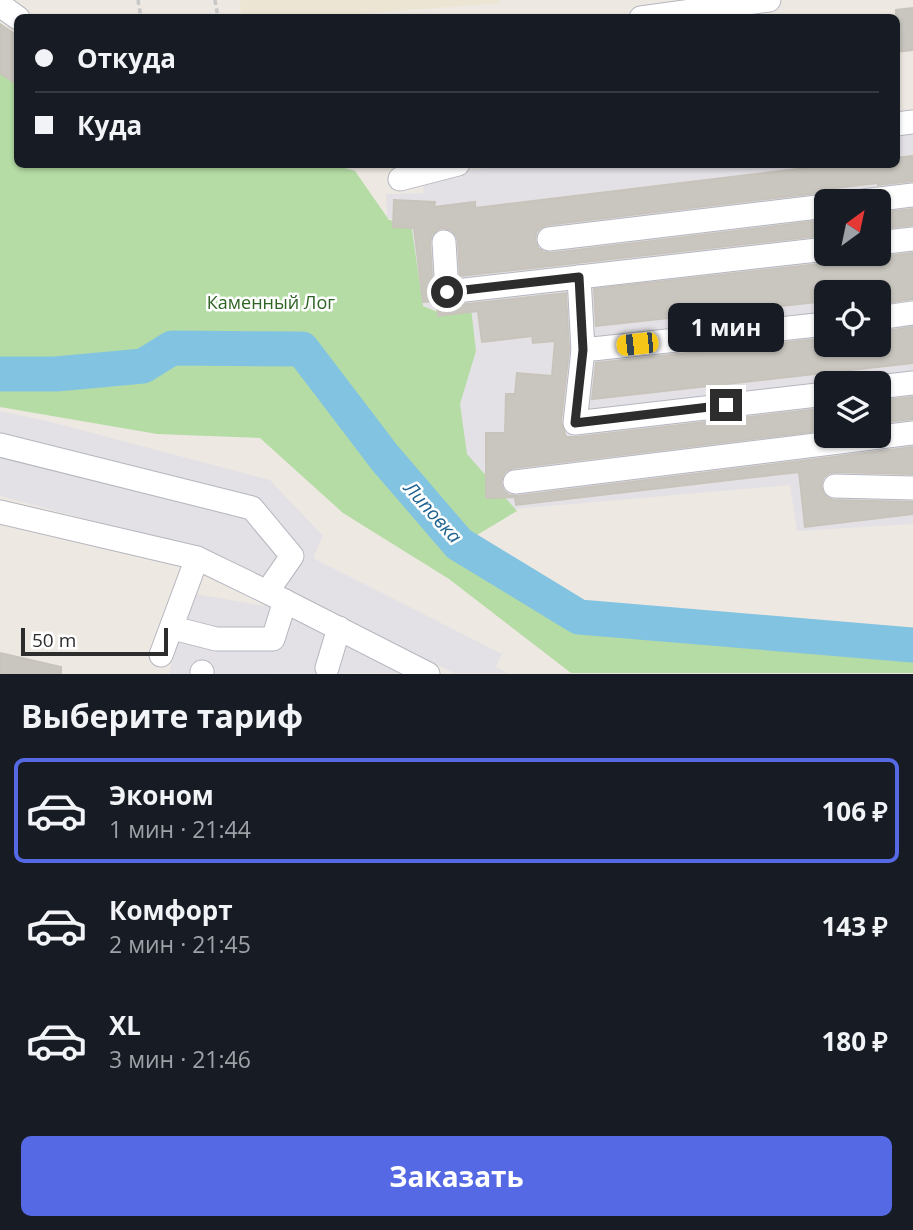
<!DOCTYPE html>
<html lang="ru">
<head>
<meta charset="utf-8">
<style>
	body { margin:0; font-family:"Open Sans",sans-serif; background:#20242c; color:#f1f3f6; height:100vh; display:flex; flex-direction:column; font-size:26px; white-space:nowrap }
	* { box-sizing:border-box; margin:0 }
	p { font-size:23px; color:#9ea1a6 }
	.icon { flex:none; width:38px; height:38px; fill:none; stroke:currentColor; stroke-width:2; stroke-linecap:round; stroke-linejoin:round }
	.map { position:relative; height:674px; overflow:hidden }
	.side { display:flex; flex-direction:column; background:#171b24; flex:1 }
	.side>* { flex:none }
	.banner { position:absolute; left:14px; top:14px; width:886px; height:154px; border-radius:10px; box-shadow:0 2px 5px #0004; display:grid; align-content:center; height:154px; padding:0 21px; background:#171b24 }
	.needle { width:46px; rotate:33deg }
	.buttons { position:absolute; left:814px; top:189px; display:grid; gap:14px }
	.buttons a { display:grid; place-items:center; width:77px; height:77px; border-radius:10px; background:#171b24; box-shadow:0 2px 5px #0004; font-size:35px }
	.scale { position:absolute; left:21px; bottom:18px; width:147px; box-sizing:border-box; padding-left:7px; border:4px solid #2d2d2d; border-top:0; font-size:19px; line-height:24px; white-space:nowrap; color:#2d2d2d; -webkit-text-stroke:5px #fff; paint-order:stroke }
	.end { position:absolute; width:32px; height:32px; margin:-16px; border:9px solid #2d2d2d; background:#fff; box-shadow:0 0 0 4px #fff }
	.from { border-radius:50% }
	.bubble { position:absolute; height:49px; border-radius:10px; background:#171b24; box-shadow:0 2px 5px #0004; font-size:23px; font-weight:700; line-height:49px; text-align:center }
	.car { position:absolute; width:21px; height:42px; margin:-21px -10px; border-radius:9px; box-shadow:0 0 5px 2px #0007; background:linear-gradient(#f5c518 24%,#345 0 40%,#f5c518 0 76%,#345 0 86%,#f5c518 0) }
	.banner b { display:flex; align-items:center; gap:24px; height:66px; font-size:26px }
	.banner b+b { border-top:2px solid #363941 }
	.banner i { width:18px; height:18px; background:#f1f3f6 }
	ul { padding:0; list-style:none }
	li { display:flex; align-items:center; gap:21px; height:105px; margin:0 14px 10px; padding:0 7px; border:4px solid transparent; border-radius:10px }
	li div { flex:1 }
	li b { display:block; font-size:26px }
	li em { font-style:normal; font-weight:700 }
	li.selected { border-color:#5669e5 }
	li>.icon { width:63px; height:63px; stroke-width:1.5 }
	h2 { padding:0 21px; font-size:32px; line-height:84px }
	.action { display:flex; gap:14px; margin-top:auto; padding:14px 21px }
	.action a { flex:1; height:80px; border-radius:10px; background:#5669e5; color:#fff; font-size:28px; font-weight:700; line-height:80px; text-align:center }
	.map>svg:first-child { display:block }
</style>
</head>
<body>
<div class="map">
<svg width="913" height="674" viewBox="0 0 913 674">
	<rect width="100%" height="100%" fill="#ede8e1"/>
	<g fill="#e3e1e6" fill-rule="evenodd">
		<path d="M913,119v405l-116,7 -7,-46 -275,24 -50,-56 -27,-142 -17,-6 -13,-83 -21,-4 -1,-24 37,-1 2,-19 93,-9 378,-1v-43zM826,201h52v53h-52zM826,292h52v53h-52zM826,383h52v53h-52z"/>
		<path d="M0,411l47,10 223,59 53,56 -10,22 189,96 -6,13 12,6h-54l-238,-119 -216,-58z"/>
		<path d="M190,593l80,14 133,66 -234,1z"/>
	</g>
	<path fill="#ece5d3" d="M240,0h260v3l-182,14 -77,1z"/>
	<path fill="#b5dca5" d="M0,73l17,12 1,79 316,1 21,6 34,49 22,3 12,83 17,7 31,-5 5,43 -16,53 7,50 50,57 -57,34 119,72 334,28v28h-342l-122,-94 -106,-66 -83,-75 -103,-4 -157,-27z"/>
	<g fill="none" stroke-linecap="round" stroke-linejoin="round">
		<path stroke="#82c3e1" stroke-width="35" d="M0,374h56l87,-8 29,-18 130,1 83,109 74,86 120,73 334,28"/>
	</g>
	<g fill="#c9c6bf" stroke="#c8c4bb" stroke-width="2">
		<path d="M913,8v42l-17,2v-42z"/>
		<path d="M0,24l18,12v49l-18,-12z"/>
		<path d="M913,156v25l-35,4v-2l-52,6v3l-279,33 -7,3 -4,5 -1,7 3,8 6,4 7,1 275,-33v15l-366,41 -2,-35 -2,-6 -5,-5 -9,-2 -5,2 -5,5 -2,7 3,51 3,8 -13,1 -9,-74 -21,-1 1,-27 41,2 -1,5 41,-5v6l364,-44h57v-6z"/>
		<path d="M913,209v16l-35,4v-16z"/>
		<path d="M913,253v46l-35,5v-12h-52v9l-230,25 -2,-37 234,-26 9,-5 33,-4 10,3z"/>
		<path d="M566,293l3,57 -8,71 5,16h11l249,-29v22l-313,38 -7,3 -4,6 -1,7 3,7 5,4 8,1 396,-49v27l-78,-2 -6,1 -6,5 -2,8 2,7 5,5 6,2 79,2v12l-108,13 -6,-55 -283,33 -1,-8 -29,1v-65h19l1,-39h9l2,-21 35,3 3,-35 -22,2 -1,-7 -50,6 -4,-31 -40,5 -2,-15 6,4 7,1z"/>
		<path d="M913,327v36l-321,36 4,-36 230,-25v7h52v-13z"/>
		<path d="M913,397v22l-35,4v-22z"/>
		<path d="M0,653l61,14v7h-61z"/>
	</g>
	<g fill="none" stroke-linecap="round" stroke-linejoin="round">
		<g stroke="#b5b6bf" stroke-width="25">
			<g id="minor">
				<path d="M0,5l18,13"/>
				<path d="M641,18l128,-18"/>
				<path d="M896,124l17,-2"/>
				<path d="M400,179l58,-15"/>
				<path d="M863,201l50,-6"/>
				<path d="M549,239l277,-33"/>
				<path d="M444,242l3,50 379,-43"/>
				<path d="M878,243l35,-4"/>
				<path d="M579,277l4,73"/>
				<path d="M878,318l35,-5"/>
				<path d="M826,324l-243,26 -8,73 251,-29"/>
				<path d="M878,387l35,-4"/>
				<path d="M0,445l252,63 40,48 -25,36"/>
				<path d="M515,482l398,-49"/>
				<path d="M835,486l78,2"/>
				<path d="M0,512l197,46 70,34 161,82"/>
				<path d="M173,628l43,11h57l12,-38"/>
				<path d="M161,655l36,-97"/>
				<path d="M327,668l12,-40"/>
				<path d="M202,674v-2"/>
			</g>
		</g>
		<g stroke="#c8c8c8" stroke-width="3.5" stroke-dasharray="5 3.5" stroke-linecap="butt">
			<path d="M138,0l3,18"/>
			<path d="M215,0l3,18"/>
		</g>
		<use href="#minor" stroke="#fff" stroke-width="23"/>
	</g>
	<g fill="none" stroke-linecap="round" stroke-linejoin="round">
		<path stroke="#2d2d2d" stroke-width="9" d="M447,292l132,-15 4,73 -8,73 151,-18"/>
	</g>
	<g text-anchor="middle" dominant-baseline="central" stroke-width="5" stroke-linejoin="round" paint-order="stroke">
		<g font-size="18" fill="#2e6324" stroke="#fff">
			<text x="271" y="302">Каменный Лог</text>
		</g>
		<g font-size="19" font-style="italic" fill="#1e6390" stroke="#fff">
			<text transform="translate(433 512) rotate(48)">Липовка</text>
		</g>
	</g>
</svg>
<div class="buttons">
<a><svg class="needle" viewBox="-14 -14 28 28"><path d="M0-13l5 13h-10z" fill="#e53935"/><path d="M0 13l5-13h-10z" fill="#9ea1a6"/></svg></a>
<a><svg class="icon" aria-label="locate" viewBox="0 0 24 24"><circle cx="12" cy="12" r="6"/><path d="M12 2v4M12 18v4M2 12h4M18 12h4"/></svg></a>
<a><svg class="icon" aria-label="layers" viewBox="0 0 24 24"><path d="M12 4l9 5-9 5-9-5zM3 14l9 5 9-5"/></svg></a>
</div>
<div class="scale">50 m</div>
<i class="end from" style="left:447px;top:292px"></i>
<i class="end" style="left:726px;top:405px"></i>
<div class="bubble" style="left:668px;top:303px;width:116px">1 мин</div>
<i class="car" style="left:637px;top:344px;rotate:264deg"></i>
<div class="banner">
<b><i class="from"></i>Откуда</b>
<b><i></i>Куда</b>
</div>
</div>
<section class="side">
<h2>Выберите тариф</h2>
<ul>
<li class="selected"><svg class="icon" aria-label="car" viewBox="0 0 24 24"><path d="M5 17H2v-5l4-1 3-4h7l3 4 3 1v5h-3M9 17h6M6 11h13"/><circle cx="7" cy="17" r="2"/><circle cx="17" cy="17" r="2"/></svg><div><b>Эконом</b><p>1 мин · 21:44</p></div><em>106 ₽</em></li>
<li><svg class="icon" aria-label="car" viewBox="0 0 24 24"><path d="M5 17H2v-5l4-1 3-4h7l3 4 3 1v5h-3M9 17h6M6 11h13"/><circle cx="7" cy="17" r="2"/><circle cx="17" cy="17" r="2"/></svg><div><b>Комфорт</b><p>2 мин · 21:45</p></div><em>143 ₽</em></li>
<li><svg class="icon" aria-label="car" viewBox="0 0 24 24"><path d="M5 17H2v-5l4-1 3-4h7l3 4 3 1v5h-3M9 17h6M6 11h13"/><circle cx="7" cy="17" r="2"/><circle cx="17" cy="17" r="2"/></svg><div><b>XL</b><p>3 мин · 21:46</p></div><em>180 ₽</em></li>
</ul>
<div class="action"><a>Заказать</a></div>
</section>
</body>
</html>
